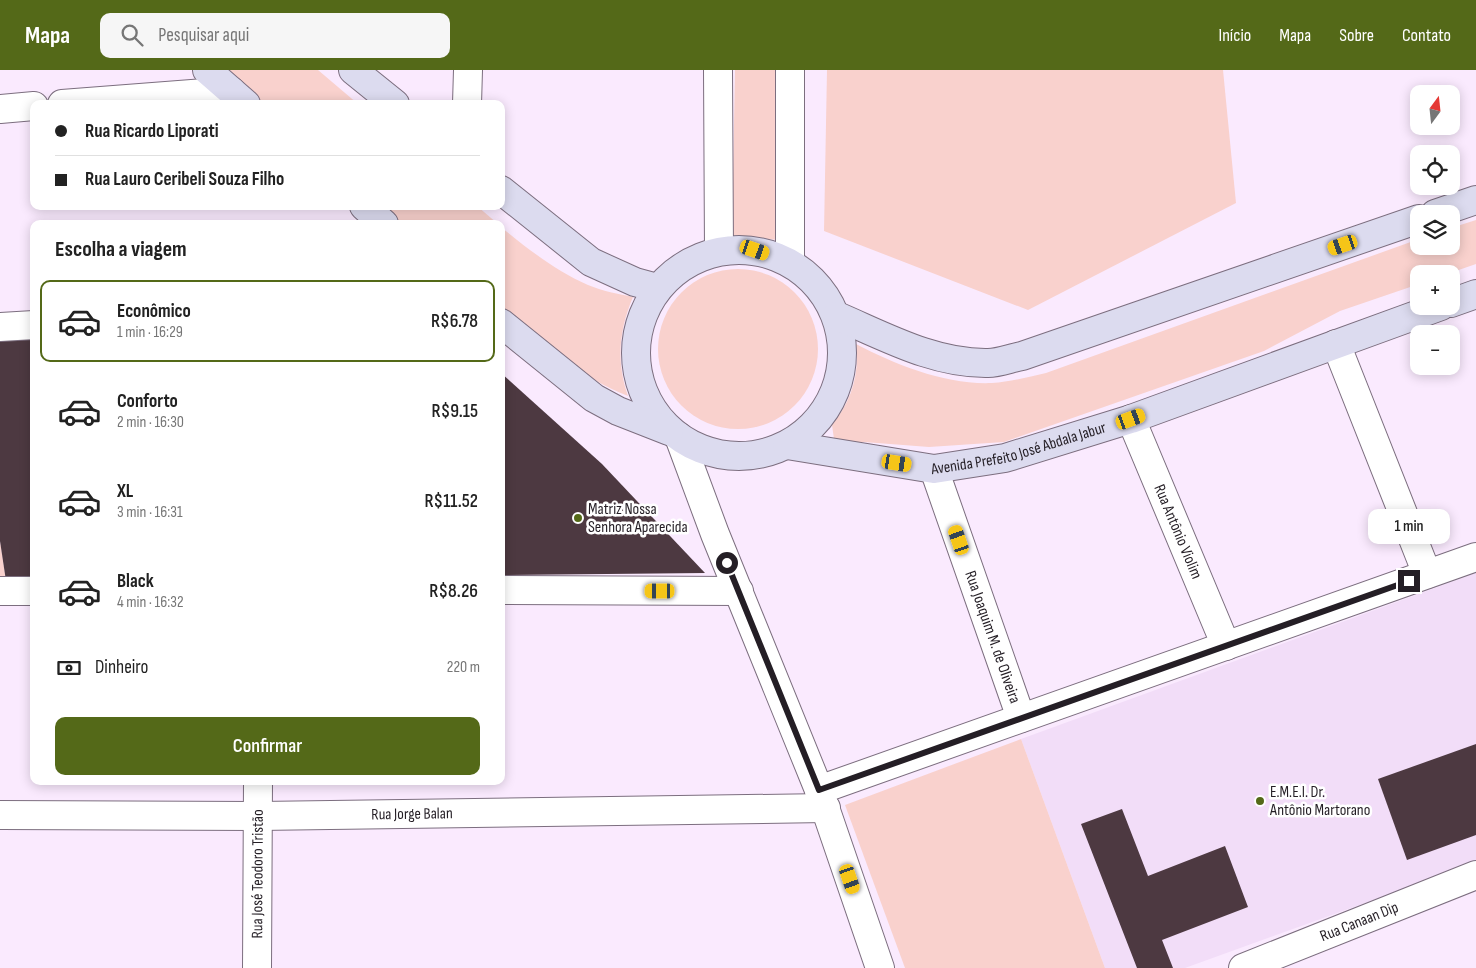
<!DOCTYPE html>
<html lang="pt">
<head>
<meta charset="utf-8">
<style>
	body { margin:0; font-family:"Sofia Sans Condensed",sans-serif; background:#f6f6f6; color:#222; height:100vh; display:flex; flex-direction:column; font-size:19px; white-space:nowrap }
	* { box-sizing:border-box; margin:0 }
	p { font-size:16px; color:#767676 }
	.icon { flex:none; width:28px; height:28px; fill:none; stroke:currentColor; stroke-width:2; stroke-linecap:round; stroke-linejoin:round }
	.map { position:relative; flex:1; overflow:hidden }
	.drawer { position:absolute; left:30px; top:150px; width:475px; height:565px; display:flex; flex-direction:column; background:#fff; border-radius:10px; box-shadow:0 2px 12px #0003 }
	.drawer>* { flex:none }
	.top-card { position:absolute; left:30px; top:30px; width:475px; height:110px; border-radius:10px; box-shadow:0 2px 12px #0003; display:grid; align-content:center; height:110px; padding:0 25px; background:#fff }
	.needle { width:32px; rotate:15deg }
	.tools { position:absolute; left:1410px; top:15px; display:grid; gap:10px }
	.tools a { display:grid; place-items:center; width:50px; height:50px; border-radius:10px; background:#fff; box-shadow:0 2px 12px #0003; font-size:25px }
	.end { position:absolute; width:22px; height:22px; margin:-11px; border:6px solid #241e25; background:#fff; box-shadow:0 0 0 2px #fff }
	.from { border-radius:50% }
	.bubble { position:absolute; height:35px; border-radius:10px; background:#fff; box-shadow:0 2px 12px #0003; font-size:16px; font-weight:600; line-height:35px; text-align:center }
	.car { position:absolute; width:15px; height:30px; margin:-15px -8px; border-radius:6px; box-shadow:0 0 4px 1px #0007; background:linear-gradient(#f5c518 24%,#345 0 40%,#f5c518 0 76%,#345 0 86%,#f5c518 0) }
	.top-card b { display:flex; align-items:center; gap:18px; height:48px; font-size:19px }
	.top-card b+b { border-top:1px solid #e0e0e0 }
	.top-card i { width:12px; height:12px; background:#222 }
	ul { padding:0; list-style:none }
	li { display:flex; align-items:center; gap:15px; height:82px; margin:0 10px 8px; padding:0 15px; border:2px solid transparent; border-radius:10px }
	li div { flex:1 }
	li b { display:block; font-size:19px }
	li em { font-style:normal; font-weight:600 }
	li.active { border-color:#546918 }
	li>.icon { width:45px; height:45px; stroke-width:1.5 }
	h2 { padding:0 25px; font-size:22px; line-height:60px }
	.pay { display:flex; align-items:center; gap:12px; height:55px; padding:0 25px; font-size:19px }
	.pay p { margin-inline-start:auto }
	.button { display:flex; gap:10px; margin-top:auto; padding:10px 25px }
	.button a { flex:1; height:58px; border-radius:10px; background:#546918; color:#fff; font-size:20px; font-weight:600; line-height:58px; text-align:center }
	header { display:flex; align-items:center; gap:30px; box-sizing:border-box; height:70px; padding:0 25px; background:#546918; color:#fff }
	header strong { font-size:24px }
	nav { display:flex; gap:28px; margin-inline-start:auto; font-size:18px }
	.search { width:350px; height:45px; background:#f6f6f6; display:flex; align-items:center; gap:12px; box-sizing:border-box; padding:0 18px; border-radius:10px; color:#767676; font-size:19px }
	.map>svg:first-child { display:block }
</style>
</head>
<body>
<header>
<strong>Mapa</strong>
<div class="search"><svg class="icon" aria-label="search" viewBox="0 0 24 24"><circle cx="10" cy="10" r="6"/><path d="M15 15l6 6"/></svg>Pesquisar aqui</div>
<nav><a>Início</a><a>Mapa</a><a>Sobre</a><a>Contato</a></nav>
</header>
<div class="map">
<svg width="1476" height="898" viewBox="0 0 1476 898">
	<rect width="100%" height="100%" fill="#faeafe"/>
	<path fill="#f2ddf8" d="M1476,503v290l-291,105h-80l-84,-229z"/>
	<g fill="#f9d1cd">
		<path d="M224,0h94l40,34h-94z"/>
		<path d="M735,0h41l1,170 -45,-5z"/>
		<path d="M827,0h396l13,133 -208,107 -204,-79z"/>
		<path d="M383,136h94l21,18h-95z"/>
		<path d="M1476,150v44l-29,10h-28v10l-79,27 -76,40 -260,91 -75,5 -65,-5 -20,3 -10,-6 -2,-14c19,-23 28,-51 24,-81 40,21 90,41 136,39 18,-1 36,-6 54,-10l373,-134v7h32v-18z"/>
		<path d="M501,157c27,22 55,44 87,58 14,6 31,9 45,12 -14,33 -17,65 -5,99 -48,-19 -88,-54 -127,-87z"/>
		<circle cx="738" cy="279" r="80"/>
		<path d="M0,471l6,40h-6z"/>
		<path d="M1021,669l84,229h-200l-60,-163z"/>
	</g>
	<g fill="#4d3941">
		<path d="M0,267h34v243l-28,1 -6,-40z"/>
		<path d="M501,303l101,91 103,109 -204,2z"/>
		<path d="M1476,674v91l-69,25 -29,-81z"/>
		<path d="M1122,739l26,67 77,-30 23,61 -86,33 11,28h-36l-56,-144z"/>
	</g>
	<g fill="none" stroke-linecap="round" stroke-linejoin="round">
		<g stroke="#7c6e7f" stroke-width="30">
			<g id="street">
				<path d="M718,0l1,181"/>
				<path d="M62,34l169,-13"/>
				<path d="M467,34l1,-34"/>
				<path d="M0,39l34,-3"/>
				<path d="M790,191v-191"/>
				<path d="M0,257l34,-2"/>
				<path d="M1336,274l91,230"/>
				<path id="s1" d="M1131,349l95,227"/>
				<path d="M679,367l36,97 104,256 61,178"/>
				<path id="s2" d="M934,399l87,249"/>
				<path d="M501,520l238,1"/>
				<path d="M0,521h34"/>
				<path d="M819,720l657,-233"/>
				<path id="s3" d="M0,745l259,1 567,-8"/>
				<path id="s4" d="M257,898l1,-187"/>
				<path id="s5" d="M1243,898l233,-93"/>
			</g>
		</g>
		<g stroke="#7c6e7f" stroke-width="30">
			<g id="secondary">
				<path d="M207,0l39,34"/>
				<path d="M353,0l42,34"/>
				<path d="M501,120l90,72 44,20 22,6"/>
				<path d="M364,136l20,18"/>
				<path d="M1435,144l41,-14"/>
				<circle cx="739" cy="283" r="103"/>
				<path d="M1451,233l25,-9"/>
				<path d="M837,246c47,20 97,48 151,47 11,0 23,-5 34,-7l397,-137"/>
				<path d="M501,253l93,75 24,13 51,20"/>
				<path id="s6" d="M787,375l147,24 71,-11 126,-39 310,-113"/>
			</g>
		</g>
		<use href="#street" stroke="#fff" stroke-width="28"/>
		<use href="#secondary" stroke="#dcdbef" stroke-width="28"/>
	</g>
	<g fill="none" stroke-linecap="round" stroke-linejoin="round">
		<path stroke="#241e25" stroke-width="6" d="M727,493l92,227 590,-209"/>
	</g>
	<g fill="#546918" stroke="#fff" stroke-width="2">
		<circle cx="578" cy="448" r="5"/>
		<circle cx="1260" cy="731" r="5"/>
	</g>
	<g text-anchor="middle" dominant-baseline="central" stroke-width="5" stroke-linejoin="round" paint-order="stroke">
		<g font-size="16" fill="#241e25" stroke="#fff">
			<text stroke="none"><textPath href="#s6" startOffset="236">Avenida Prefeito José Abdala Jabur</textPath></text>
			<text stroke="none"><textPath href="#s1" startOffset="122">Rua Antônio Violim</textPath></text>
			<text stroke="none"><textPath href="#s2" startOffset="178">Rua Joaquim M. de Oliveira</textPath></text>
			<text stroke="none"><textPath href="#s3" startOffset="412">Rua Jorge Balan</textPath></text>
			<text stroke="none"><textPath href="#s4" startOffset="94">Rua José Teodoro Tristão</textPath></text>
			<text stroke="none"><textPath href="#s5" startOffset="125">Rua Canaan Dip</textPath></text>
		</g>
		<g font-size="16" fill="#241e25" stroke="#fff" text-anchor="start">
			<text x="588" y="439">Matriz Nossa<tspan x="588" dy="18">Senhora Aparecida</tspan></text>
			<text x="1270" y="722">E.M.E.I. Dr.<tspan x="1270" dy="18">Antônio Martorano</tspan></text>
		</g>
	</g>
</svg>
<div class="tools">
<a><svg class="needle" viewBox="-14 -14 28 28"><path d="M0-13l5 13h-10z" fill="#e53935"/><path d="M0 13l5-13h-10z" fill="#767676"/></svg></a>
<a><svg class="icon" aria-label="locate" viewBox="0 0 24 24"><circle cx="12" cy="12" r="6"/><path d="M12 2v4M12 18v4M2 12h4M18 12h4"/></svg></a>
<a><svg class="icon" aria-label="layers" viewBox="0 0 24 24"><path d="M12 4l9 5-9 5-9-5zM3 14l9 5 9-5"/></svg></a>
<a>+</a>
<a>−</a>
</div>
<i class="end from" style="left:727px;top:493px"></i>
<i class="end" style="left:1409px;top:511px"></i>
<div class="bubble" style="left:1368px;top:439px;width:82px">1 min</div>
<i class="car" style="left:1343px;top:175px;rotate:251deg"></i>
<i class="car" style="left:755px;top:180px;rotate:109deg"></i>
<i class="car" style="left:1131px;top:349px;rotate:70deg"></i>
<i class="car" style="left:897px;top:393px;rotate:99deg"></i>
<i class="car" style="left:959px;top:470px;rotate:341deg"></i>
<i class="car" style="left:660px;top:521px;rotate:270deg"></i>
<i class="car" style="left:850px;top:809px;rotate:161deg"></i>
<div class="top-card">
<b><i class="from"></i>Rua Ricardo Liporati</b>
<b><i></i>Rua Lauro Ceribeli Souza Filho</b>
</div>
<section class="drawer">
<h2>Escolha a viagem</h2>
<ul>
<li class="active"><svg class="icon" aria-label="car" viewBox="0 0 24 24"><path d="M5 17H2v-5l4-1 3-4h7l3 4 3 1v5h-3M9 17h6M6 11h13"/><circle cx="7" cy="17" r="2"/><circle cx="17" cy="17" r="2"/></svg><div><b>Econômico</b><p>1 min · 16:29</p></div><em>R$6.78</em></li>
<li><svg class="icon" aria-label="car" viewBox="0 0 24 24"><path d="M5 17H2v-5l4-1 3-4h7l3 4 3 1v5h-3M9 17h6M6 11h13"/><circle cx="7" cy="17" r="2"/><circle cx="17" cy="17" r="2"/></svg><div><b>Conforto</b><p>2 min · 16:30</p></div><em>R$9.15</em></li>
<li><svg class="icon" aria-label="car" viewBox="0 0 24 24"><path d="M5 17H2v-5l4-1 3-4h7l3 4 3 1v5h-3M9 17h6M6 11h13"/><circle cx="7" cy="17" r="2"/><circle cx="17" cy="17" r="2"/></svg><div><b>XL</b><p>3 min · 16:31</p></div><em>R$11.52</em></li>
<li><svg class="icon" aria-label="car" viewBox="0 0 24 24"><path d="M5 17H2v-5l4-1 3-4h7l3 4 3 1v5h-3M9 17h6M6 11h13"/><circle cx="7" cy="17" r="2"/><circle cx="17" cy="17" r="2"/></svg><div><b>Black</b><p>4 min · 16:32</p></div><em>R$8.26</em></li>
</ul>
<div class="pay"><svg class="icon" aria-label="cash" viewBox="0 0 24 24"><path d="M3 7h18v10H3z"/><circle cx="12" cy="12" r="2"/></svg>Dinheiro<p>220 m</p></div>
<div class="button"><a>Confirmar</a></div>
</section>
</div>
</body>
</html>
